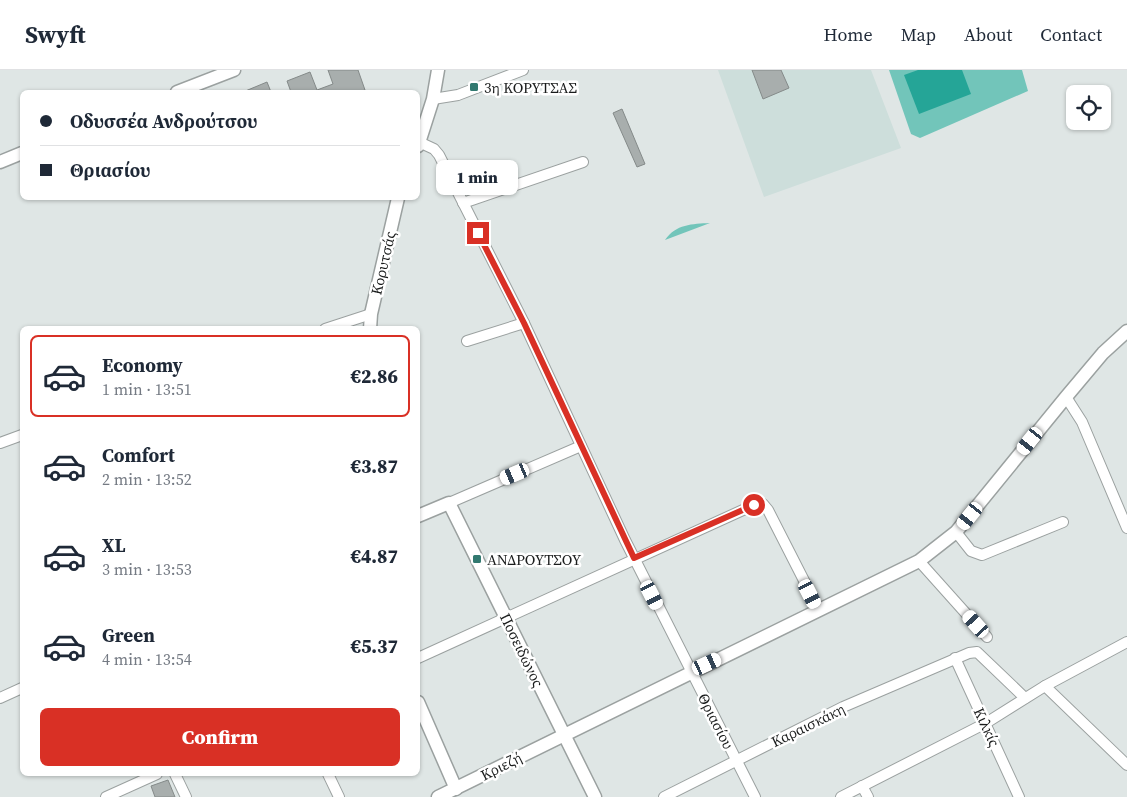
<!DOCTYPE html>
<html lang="en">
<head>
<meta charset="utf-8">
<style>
	body { margin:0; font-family:"Source Serif 4",serif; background:#f2f2f3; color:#1f2937; height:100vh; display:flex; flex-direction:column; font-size:19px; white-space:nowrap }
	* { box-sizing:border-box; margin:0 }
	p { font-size:16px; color:#747a83 }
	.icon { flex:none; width:28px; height:28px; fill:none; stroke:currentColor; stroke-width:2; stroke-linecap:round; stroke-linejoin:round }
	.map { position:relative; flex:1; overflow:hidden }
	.sheet { position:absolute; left:20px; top:256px; width:400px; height:450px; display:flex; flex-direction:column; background:#fff; border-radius:8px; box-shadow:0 1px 4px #0004 }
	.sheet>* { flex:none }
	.hud { position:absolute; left:20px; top:20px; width:400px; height:110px; border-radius:8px; box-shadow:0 1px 4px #0004; display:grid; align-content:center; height:110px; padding:0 20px; background:#fff }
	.tools { position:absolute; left:1066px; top:15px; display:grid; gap:10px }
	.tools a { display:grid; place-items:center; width:45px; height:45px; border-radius:8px; background:#fff; box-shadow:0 1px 4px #0004; font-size:25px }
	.end { position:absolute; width:22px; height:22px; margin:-11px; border:6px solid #d93025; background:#fff; box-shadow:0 0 0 2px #fff }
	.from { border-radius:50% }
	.bubble { position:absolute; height:35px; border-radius:8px; background:#fff; box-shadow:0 1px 4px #0004; font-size:16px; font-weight:800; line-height:35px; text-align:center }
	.car { position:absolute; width:15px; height:30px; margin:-15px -8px; border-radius:6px; box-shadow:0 0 4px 1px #0007; background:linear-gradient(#fff 24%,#345 0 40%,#fff 0 76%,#345 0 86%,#fff 0) }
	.hud b { display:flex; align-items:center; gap:18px; height:48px; font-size:19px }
	.hud b+b { border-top:1px solid #e0e1e3 }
	.hud i { width:12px; height:12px; background:#1f2937 }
	ul { padding:9px 0 0; list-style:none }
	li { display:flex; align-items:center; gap:15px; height:82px; margin:0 10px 8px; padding:0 10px; border:2px solid transparent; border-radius:8px }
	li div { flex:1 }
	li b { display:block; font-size:19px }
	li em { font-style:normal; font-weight:800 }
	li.selected { border-color:#d93025 }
	li>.icon { width:45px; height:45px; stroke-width:1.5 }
	.button { display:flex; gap:10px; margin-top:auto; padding:10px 20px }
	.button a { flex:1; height:58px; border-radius:8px; background:#d93025; color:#fff; font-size:20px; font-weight:800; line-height:58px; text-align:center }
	header { display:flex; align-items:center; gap:30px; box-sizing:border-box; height:70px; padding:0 25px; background:#fff; border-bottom:1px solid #e0e1e3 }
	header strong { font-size:24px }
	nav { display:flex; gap:28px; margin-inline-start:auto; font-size:18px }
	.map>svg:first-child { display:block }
</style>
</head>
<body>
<header>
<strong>Swyft</strong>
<nav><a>Home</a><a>Map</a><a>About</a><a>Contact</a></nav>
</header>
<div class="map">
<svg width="1127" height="727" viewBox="0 0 1127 727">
	<rect width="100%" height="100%" fill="#dfe6e5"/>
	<path fill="#cddedb" d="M718,0h153l30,78 -137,49z"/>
	<g fill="#72c5ba">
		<path d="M889,0h133l6,21 -108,47 -9,-4z"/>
		<path d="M710,153l-45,17c11,-16 27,-16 45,-17z"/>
	</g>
	<path fill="#25a597" d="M918,0h44l9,24 -52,20 -15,-39z"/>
	<g fill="#a8aead" stroke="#848a89">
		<path d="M328,0h30l7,20 -7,2h-67l-4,-11 23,-9 7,18 16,-6z"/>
		<path d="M752,0h29l8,18 -26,11z"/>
		<path d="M267,12l4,10h-28z"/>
		<path d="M622,39l23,55 -8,3 -24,-54z"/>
		<path d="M168,710l7,17h-20l-4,-11z"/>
	</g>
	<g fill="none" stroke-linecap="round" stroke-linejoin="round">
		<g stroke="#9ba1a0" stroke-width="12">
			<g id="minor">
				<path d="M433,29l25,-4 65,-25"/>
				<path d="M419,72l15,7 5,6 85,168 101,217 130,257"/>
				<path d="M463,133l120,-41"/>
				<path d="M325,259l46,-15"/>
				<path d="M467,271l57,-18"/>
				<path d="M1066,327l16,25 45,106"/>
				<path d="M0,373l22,-8"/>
				<path d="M449,433l132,-57"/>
				<path d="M956,462l15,19 11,4 81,-33"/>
				<path d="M919,491l68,76"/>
				<path d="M418,588l336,-153 9,-1 5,6 51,100"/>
				<path d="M955,588l64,139"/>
				<path d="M1045,616l82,79"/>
				<path d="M0,628l22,-10"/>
				<path d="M175,704l11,23"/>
				<path d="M328,704l11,23"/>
				<path d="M862,716l6,11"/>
				<path d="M106,727l51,-23"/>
				<path d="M664,727l179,-90 126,-54 8,-1 48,46"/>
				<path d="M841,727l145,-74 59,-37 82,-44"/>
			</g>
		</g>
		<g stroke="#9ba1a0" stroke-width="15">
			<g id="tertiary">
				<path d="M177,22l57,-22"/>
				<path d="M418,76l15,-47 5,-29"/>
				<path d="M0,92l22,-9"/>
				<path d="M370,259l1,-15 27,-116"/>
				<path d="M418,446l31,-13 146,294"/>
				<path d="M418,632l38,87"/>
				<path d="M438,727l481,-236 37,-29 110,-135 37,-44 24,-22"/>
			</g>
		</g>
		<use href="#minor" stroke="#fff" stroke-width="10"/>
		<use href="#tertiary" stroke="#fff" stroke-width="12"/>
	</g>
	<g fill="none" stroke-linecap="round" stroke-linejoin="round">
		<path stroke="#d93025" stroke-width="6" d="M478,163l46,90 110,235 120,-53"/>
	</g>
	<g fill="#327970" stroke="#fff" stroke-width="2">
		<rect x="469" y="12" width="10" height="10" rx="2.5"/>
		<rect x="472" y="484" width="10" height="10" rx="2.5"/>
	</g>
	<g text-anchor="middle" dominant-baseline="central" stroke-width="5" stroke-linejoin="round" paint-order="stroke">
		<g font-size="15" fill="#1a1c1c" stroke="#fff" text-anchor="start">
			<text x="484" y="17">3η ΚΟΡΥΤΣΑΣ</text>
			<text x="487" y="489">ΑΝΔΡΟΥΤΣΟΥ</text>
		</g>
		<g font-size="15" fill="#1a1c1c" stroke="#fff">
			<text transform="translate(383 193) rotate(-77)">Κορυτσάς</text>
			<text transform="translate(522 580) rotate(64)">Ποσειδώνος</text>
			<text transform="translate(716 651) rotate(63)">Θριασίου</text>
			<text transform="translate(808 655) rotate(-26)">Καραισκάκη</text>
			<text transform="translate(987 657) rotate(65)">Κιλκίς</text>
			<text transform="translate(501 696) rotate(-27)">Κριεζή</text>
		</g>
	</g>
</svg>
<div class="tools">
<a><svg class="icon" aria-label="locate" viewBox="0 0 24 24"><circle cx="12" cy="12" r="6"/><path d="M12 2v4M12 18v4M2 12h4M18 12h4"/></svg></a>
</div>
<i class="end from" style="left:754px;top:435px"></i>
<i class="end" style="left:478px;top:163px"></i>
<div class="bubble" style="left:436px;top:90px;width:82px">1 min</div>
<i class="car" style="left:1030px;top:371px;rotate:219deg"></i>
<i class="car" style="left:515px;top:404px;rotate:247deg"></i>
<i class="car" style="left:970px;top:446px;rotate:219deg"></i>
<i class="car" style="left:810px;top:524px;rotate:153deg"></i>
<i class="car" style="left:652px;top:525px;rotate:153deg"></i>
<i class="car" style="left:976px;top:554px;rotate:318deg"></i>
<i class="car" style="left:707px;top:594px;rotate:65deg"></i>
<div class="hud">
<b><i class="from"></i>Οδυσσέα Ανδρούτσου</b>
<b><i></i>Θριασίου</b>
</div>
<section class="sheet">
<ul>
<li class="selected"><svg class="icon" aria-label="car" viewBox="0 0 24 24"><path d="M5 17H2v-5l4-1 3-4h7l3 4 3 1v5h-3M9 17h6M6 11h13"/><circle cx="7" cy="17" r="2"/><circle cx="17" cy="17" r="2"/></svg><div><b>Economy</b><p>1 min · 13:51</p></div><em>€2.86</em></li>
<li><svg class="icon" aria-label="car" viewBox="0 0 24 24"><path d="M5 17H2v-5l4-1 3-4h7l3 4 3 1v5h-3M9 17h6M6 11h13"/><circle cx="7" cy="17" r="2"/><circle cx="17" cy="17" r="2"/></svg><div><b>Comfort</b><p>2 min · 13:52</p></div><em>€3.87</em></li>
<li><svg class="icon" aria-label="car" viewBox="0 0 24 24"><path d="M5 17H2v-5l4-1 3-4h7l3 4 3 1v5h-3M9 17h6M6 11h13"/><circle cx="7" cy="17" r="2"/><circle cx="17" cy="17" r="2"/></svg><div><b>XL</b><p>3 min · 13:53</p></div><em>€4.87</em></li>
<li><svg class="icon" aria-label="car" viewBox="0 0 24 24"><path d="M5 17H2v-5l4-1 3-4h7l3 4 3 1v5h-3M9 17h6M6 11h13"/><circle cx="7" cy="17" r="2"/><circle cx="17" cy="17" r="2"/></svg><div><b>Green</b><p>4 min · 13:54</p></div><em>€5.37</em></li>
</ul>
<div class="button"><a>Confirm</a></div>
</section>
</div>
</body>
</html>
